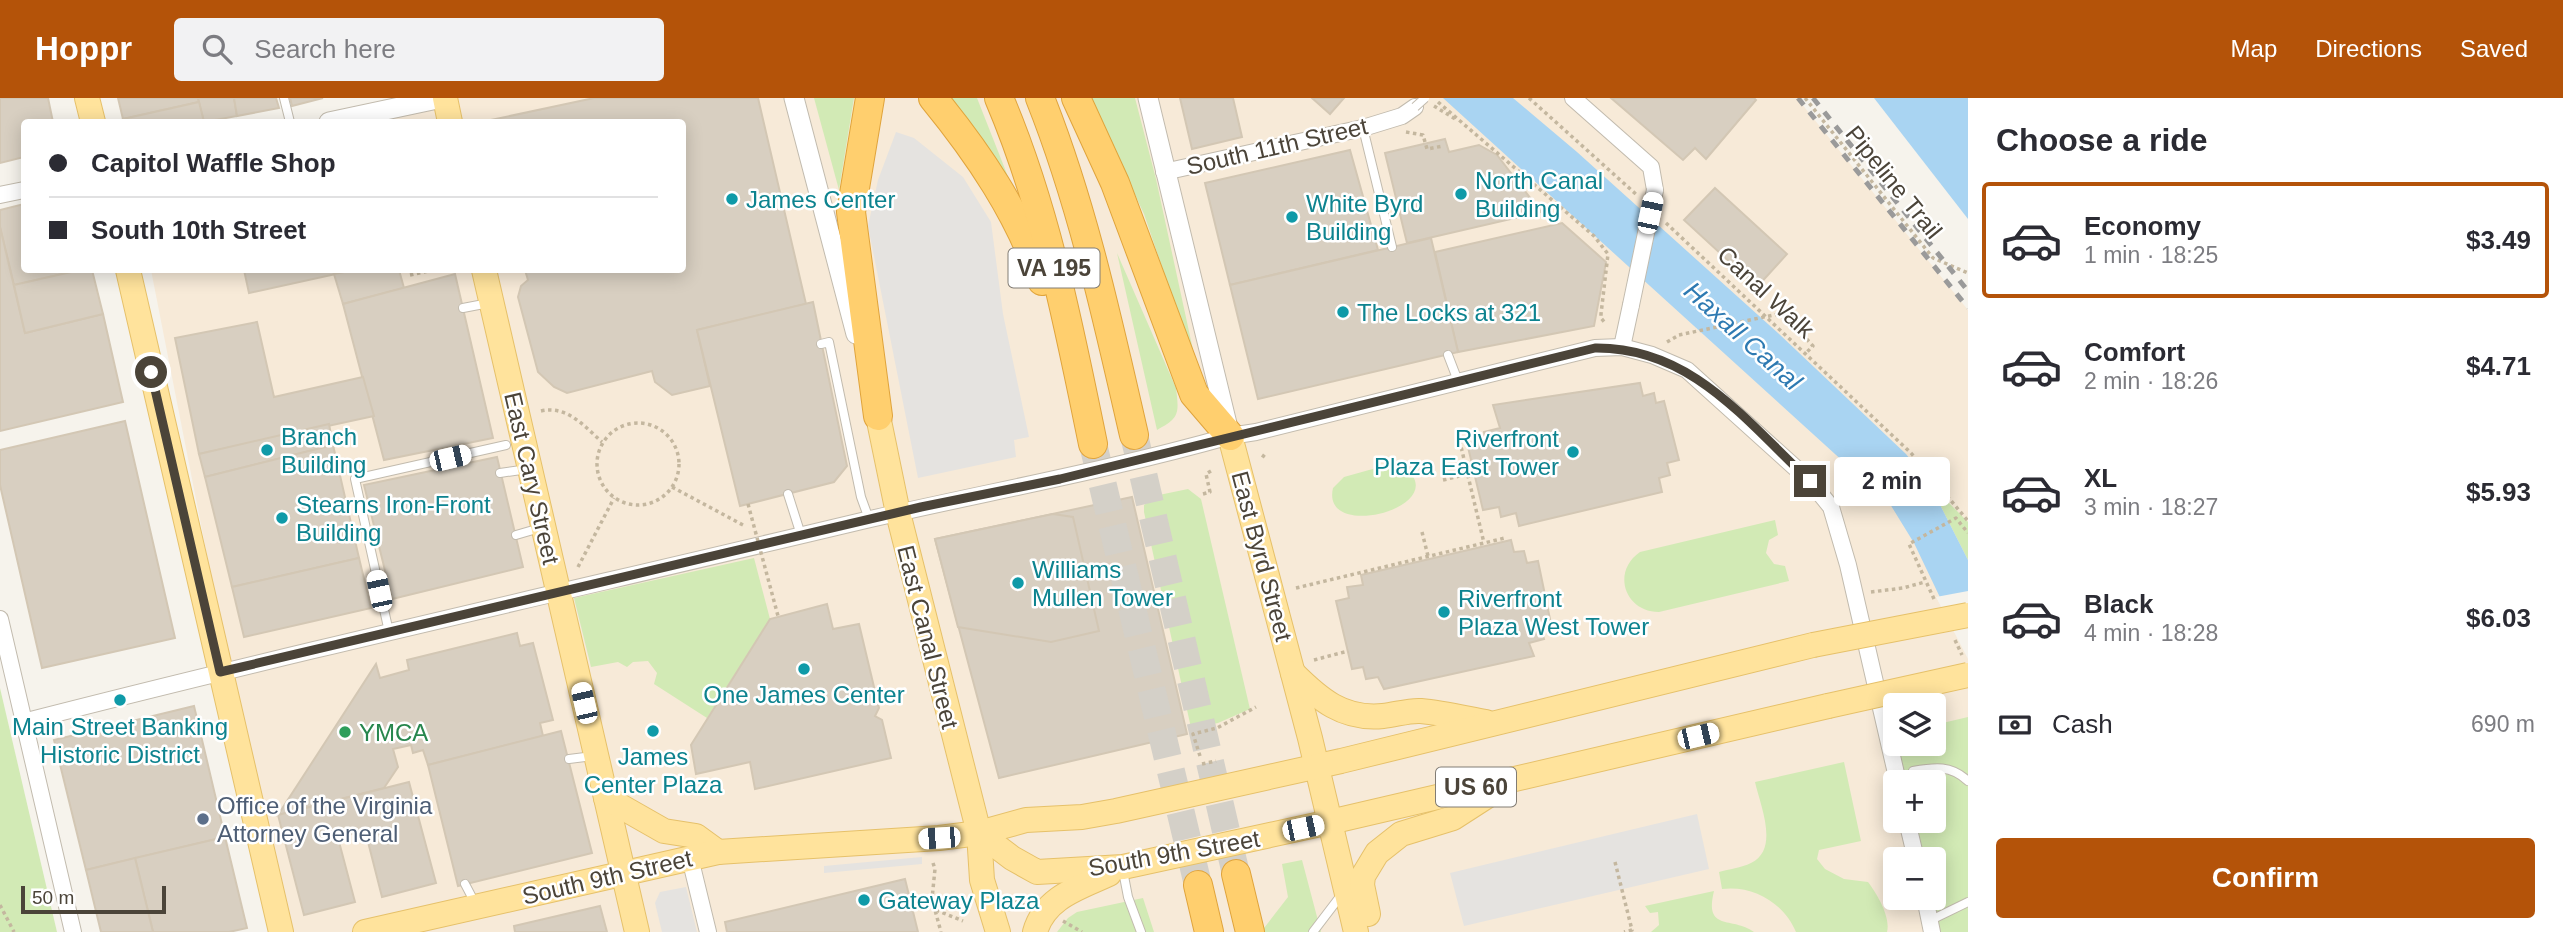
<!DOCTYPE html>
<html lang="en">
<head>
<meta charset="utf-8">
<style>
	body { margin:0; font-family:Arial,sans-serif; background:#f2f2f3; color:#2b2b33; height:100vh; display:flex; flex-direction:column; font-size:26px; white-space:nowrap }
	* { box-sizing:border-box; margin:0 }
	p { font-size:23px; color:#7c7c81 }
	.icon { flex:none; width:38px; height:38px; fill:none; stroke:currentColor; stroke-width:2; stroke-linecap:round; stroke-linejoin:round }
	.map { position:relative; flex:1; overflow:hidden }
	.sheet { display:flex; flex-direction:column; background:#fff; width:595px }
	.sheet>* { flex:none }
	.guide { position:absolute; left:21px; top:21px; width:665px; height:154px; border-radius:7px; box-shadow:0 4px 18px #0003; display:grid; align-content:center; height:154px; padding:0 28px; background:#fff }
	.tools { position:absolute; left:1883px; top:595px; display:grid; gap:14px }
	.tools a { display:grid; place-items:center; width:63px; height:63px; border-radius:7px; background:#fff; box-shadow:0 4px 18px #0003; font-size:35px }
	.scale { position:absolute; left:21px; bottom:18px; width:145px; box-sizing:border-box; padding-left:7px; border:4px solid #4b4439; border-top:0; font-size:19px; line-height:24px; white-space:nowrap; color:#4b4439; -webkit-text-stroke:5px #fff; paint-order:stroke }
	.end { position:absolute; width:32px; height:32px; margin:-16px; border:9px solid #4b4439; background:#fff; box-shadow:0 0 0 4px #fff }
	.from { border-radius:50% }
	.bubble { position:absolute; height:49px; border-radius:7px; background:#fff; box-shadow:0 4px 18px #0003; font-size:23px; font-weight:800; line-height:49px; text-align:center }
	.car { position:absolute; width:21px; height:42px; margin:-21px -10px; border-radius:9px; box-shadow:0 0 5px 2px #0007; background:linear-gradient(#fff 24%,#345 0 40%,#fff 0 76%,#345 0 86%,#fff 0) }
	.guide b { display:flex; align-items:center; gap:24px; height:66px; font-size:26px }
	.guide b+b { border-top:2px solid #e1e1e2 }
	.guide i { width:18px; height:18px; background:#2b2b33 }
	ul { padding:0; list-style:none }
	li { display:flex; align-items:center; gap:21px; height:116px; margin:0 14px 10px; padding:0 14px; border:4px solid transparent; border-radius:7px }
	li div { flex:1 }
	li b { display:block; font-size:26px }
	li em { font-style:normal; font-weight:800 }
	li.current { border-color:#b45309 }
	li>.icon { width:63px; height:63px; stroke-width:1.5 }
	h2 { padding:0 28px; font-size:32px; line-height:84px }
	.pay { display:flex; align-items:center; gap:18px; height:77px; padding:0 28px; font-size:26px }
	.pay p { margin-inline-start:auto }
	.button { display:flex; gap:14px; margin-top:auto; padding:14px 28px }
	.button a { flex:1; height:80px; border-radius:7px; background:#b45309; color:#fff; font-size:28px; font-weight:800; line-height:80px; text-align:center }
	header { display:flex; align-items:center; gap:42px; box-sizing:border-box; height:98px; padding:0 35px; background:#b45309; color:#fff }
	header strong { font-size:33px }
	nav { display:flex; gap:38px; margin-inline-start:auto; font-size:24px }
	.search { width:490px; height:63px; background:#f2f2f3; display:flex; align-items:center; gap:18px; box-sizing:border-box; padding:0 24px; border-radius:7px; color:#7c7c81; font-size:26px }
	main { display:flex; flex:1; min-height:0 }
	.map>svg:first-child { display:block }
</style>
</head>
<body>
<header>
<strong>Hoppr</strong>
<div class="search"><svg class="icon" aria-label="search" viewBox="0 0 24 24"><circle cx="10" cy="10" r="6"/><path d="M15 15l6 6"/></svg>Search here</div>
<nav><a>Map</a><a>Directions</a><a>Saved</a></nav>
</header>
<main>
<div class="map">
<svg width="1968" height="834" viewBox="0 0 1968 834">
	<rect width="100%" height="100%" fill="#f6f3ec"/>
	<path fill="#f7ead8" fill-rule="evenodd" d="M435,0h1362l171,212v622h-1687l-130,-662h531v-148h-355zM1895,607h39v39h-39zM1895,684h39v39h-39zM1895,761h39v39h-39z"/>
	<g fill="#d2eab5">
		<path d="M814,0h40l-15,92z"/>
		<path d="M944,0h33l43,109z"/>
		<path d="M1090,0h45l21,81 42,194 -54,-159z"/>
		<path d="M1117,155l59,135c3,25 4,30 -19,42z"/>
		<path d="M1394,365c8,2 14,5 18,12 26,36 -91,64 -79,13l11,-11z"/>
		<path d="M1929,385l39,39v38z"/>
		<path d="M1188,391l13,10 49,210 -32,14 -27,5 -47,-216v-7l15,-10z"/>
		<path d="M1775,422l3,15 -9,5 -3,13 8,11 11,2 4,15 -130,31c-34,0 -48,-40 -19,-60z"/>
		<path d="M754,460l16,61 -63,99 -53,-34 3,-11 -9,-12 -15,1 -6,5 -9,-5 -27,5 -17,-69z"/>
		<path d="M0,590l57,244h-57z"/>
		<path d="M1968,619v215h-36l-7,-34h9v-39h-18l-9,-38h27v-39h-36l-9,-46 6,-2v10h39v-19z"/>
		<path d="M1844,664l17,79 -42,9 -2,9 8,10 19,10 24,3c9,12 23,35 19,50h-91c-12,-29 -43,-47 -74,-43l-3,-17c10,-3 22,-4 32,-9 29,-14 9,-58 4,-81z"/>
		<path d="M1302,762l19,72h-60l27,-35 -6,-33z"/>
		<path d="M1714,793c-10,41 18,25 40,41h-103l8,-7 -1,-13 -8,1 -5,-7z"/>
		<path d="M1143,800l11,34h-97l11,-14 9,-6z"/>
	</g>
	<g fill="#e5e3e0">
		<path d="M896,34l18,6 49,39 28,45 12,92 26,123 -15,3 2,17 -98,21 -50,-252 10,-46z"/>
		<path d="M1697,716l12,55 -245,57 -14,-53z"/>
		<path d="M922,759v7l-98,9v-7z"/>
		<path d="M686,789l11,45h-35l-7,-29 5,-11z"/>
	</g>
	<g fill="#a9d4f2">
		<path d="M1443,0h70l64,54 201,181 128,121 23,29 39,77v96l-54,-113 -24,-39z"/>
		<path d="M1874,0h94v121z"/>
	</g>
	<path fill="#f6f3ec" d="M1968,493v68l-32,-62z"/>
	<g fill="#d8cfc1" stroke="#d3c7b4" stroke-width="2">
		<path d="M0,0h48l5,24h-29v35l-24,6z"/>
		<path d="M118,0h80l1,4 -76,17z"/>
		<path d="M198,0h36l3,18 -33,6z"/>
		<path d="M234,0h42l3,10 -42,8z"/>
		<path d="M290,0h33l-31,8z"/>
		<path d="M594,0h164l48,206 -109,26 13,56 -38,9 -17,-13 -3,-11 -85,22 -13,-6 -16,-15 -20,-75 3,-11 7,-6 -3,-10h157v-148h-190l-1,-2z"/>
		<path d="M1180,0h53l9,39 -50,12z"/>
		<path d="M1312,0h32l-14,16z"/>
		<path d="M1611,0h143l2,2 -50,59 -11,-11 -12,12z"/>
		<path d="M199,4l5,20h-80l-1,-3z"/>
		<path d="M1445,41l4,13 30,-7 18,10 44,57 -134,31 -22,-90z"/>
		<path d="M1350,52l28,100 -148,35 -25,-102z"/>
		<path d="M1715,90l72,66 -30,33 -73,-67z"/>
		<path d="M24,106v66h56l-66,15 -14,-58v-17z"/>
		<path d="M1562,125l44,39 -12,64 -136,26 -23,-100z"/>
		<path d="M0,129l25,106 78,-19 20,88 -123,29z"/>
		<path d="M1431,140l27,114 -200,47 -28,-114z"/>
		<path d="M80,172h12l11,44 -78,19 -11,-48z"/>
		<path d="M244,172h110l-105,23z"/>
		<path d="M354,172h45l5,18 -61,16 -9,-30z"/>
		<path d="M455,176l38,164 -109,22 -41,-156z"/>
		<path d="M813,204l34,164 -13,16 -94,24 -43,-176z"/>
		<path d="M257,224l17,75 89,-20 11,39 -175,38 -24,-116z"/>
		<path d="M1640,285l3,13 11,-3 2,10 8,-2 15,59 -12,3 3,12 -11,3 3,14 -143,34 -3,-13 -15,4 -2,-10 -16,3 -16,-67 18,-4 -1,-7 16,-4 -7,-23z"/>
		<path d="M125,323l50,217 -133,30 -42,-183v-35z"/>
		<path d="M329,326l4,21 -128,32 -6,-23z"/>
		<path d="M333,347l26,113 -127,29 -27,-110z"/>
		<path d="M497,359l26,110 -131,32 -28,-114z"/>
		<path d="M1132,399l55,237 -188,44 -64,-239z"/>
		<path d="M1053,416l20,3 26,114 -48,11 -93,-15 -23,-88z"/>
		<path d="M1511,442l3,12 10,-1 3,12 11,-2 13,63 -11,2 4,13 -15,4 5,13 -150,33 -6,-12 -12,2 -3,-12 -11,2 -16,-68 13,-3 -2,-11 16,-2 -2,-10z"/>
		<path d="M359,460l12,50 -127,29 -12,-50z"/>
		<path d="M827,506l6,25 26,-5 20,84 -4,8 7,4 9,38 -136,31 -5,-27 -54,12 -5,-29 79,-126z"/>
		<path d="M517,535l3,13 13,-3 20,77 -13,3 3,13 -115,29 -5,-15 -10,3 -2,-8 -18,4 5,18 -14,21 -106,27 98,-151 4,14 29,-8 -2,-10z"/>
		<path d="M194,608l31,131 -139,33 -32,-130z"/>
		<path d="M561,633l31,122 -134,33 -30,-121z"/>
		<path d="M409,684l27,101 -54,14 -17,-67 -27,8 17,64 -51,13 -26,-100z"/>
		<path d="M225,739l22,91 -18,4h-76l-18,-74z"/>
		<path d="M135,760l18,74h-52l-15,-62z"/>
		<path d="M905,781l13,53h-191l-2,-10z"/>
		<path d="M600,808l7,26h-92l-1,-6z"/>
	</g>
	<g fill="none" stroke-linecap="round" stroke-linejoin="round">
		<g stroke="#d4d0c8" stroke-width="28" stroke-dasharray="28 14" stroke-linecap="butt">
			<path d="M1134,337l102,439"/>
			<path d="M1093,346l105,441"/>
		</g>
		<g stroke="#c2bbae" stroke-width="10">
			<g id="service">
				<path d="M284,0l6,24"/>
				<path d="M1363,30l29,119"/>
				<path d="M463,210l26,-5"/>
				<path d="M821,246l8,-2 32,155 8,22"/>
				<path d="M1448,257l10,26"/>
				<path d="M500,375l28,-4"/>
				<path d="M788,396l13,41"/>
				<path d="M516,437l24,-7"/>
				<path d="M389,534l-34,-153 151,-34"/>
				<path d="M569,661l24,-3"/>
				<path d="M1913,673c22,-4 38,-6 55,10"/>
				<path d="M1123,773l5,26 13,35"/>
				<path d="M465,786l10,19"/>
				<path d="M1929,823l39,-19"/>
				<path d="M1313,834l29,-38"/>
			</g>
		</g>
		<g stroke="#c2bbae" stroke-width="18">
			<g id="minor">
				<path d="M1573,0l78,69 4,23"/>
				<path d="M1164,74l199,-44 39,-12 13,-9"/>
				<path d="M0,97l24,-5"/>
				<path d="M1622,249l9,-42"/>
				<path d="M0,521l73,313"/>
				<path d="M23,624c280,-72 562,-135 843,-202 122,-28 244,-50 364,-84l26,-4 339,-84 27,-1 30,8 35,15 123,111 21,26 17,58 50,217"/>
				<path d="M1907,723l9,38"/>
				<path d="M690,760l18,74"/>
				<path d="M1925,800l7,34"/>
			</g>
		</g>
		<g stroke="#c2bbae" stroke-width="21">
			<g id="tertiary">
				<path d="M794,0l62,236"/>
				<path d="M1148,0l81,334"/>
				<path d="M329,24l113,-24"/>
			</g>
		</g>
		<g stroke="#e6c16a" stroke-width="26">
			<g id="primary">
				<path d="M87,0l6,24"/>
				<path d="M445,0l5,24"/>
				<path d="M128,172l153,662"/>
				<path d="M484,172l153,662"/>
				<path d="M878,318l20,97 81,320 3,47 16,52"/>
				<path d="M1230,338l80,302 46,194"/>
				<path d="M1293,575c26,26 50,47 90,43 12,-1 26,-6 38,-5 21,2 43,7 65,11"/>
				<path d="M606,700l58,33 32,5 22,16"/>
				<path d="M979,735l33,25 25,14 86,-5 207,-45 498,-116"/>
				<path d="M1368,816l-6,-29 1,-9 14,-23 24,-19 52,-16 45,-29"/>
				<path d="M365,834l353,-80 221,-14 40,-5 47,-13 56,-3 34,-6 225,-50 472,-116"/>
				<path d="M1035,834c10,-35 44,-44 74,-58"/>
			</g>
		</g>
		<g stroke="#e0a43c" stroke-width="30">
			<g id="motorway">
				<path d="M870,0l-19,114 27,204"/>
				<path d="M933,0c45,55 86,115 109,183"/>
				<path d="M999,0c47,110 70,229 94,346"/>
				<path d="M1040,0c43,108 68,224 94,337"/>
				<path d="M1076,0l39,85 79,211 36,42"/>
				<path d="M1236,776l14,58"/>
				<path d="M1198,787l11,47"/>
			</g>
		</g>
		<g stroke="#c4b79f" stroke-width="3.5" stroke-dasharray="3.5 3.5" stroke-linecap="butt">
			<path d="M1529,0l109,98"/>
			<path d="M1805,0l128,160 35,15"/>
			<path d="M1438,4l156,134 14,18 -7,60v4l5,6"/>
			<path d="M1434,8l23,14"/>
			<path d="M1406,34l17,3 4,14 16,-3"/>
			<path d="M1666,125l245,230 57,68"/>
			<path d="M410,177l23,-5"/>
			<path d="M1783,215l30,33 -7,7"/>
			<path d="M1667,244l12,-7"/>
			<path d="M541,313c26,-6 43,15 61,31"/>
			<circle cx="638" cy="366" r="41"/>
			<path d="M1458,336l26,109"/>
			<path d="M1262,357l4,3"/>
			<path d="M1443,382l25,-6"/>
			<path d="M672,389l71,38"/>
			<path d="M1203,396l7,-2 -4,-18 5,-3"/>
			<path d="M1422,434l6,24"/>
			<path d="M578,469l36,-69"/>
			<path d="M1296,490l209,-50"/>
			<path d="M1871,494l32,-4 22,-6"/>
			<path d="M1934,501l-25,-55 47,-26 12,15"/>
			<path d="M1955,542l7,15"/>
			<path d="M1314,562l34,-9"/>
			<path d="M1200,658l-7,-22 24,-6 39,-21"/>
			<path d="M1202,666l14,-3"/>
			<path d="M1615,764l17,68 -8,2"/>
			<path d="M933,765l2,6 -3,30 9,33"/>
			<path d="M1010,798l14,9"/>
			<path d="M0,807l14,27"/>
			<path d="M936,812l27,11"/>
			<path d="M1063,823l19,11"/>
		</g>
		<use href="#service" stroke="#fff" stroke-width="8"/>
		<use href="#minor" stroke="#fff" stroke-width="16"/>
		<use href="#tertiary" stroke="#fff" stroke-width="19"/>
		<use href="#primary" stroke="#ffe39c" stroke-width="24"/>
		<use href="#motorway" stroke="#ffcf6e" stroke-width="28"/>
		<g stroke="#9a9a9a" stroke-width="5" stroke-dasharray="9 9" stroke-linecap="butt">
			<path d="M1798,0l170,210"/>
			<path d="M1813,0l155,193"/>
		</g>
		<g stroke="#c2bbae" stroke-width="10" stroke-linecap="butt">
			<path id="service-bridge" d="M1415,9l10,-9"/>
		</g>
		<g stroke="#c2bbae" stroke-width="18" stroke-linecap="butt">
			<path id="minor-bridge" d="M1631,207l24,-115"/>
		</g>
		<g stroke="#e6c16a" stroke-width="26" stroke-linecap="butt">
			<g id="primary-bridge">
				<path d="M1813,547l155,-30"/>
				<path d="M1828,608l140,-31"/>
			</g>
		</g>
		<g stroke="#c4b79f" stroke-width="3.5" stroke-dasharray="3.5 3.5" stroke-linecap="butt">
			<path d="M1679,237l104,-22"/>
			<path d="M748,406l30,112"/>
		</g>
		<use href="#service-bridge" stroke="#fff" stroke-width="8"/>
		<use href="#minor-bridge" stroke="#fff" stroke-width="16"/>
		<use href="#primary-bridge" stroke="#ffe39c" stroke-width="24"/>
	</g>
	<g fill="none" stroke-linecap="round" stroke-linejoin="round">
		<path stroke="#4b4439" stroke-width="9" d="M151,274l69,300 701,-165 139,-28 535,-131c96,-1 150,72 215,133"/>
	</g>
	<g fill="#0f9aa8" stroke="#fff" stroke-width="2.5">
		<circle cx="1461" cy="96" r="7"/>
		<circle cx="732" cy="101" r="7"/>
		<circle cx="1292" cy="119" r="7"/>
		<circle cx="1343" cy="214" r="7"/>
		<circle cx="267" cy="352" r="7"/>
		<circle cx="1573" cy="354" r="7"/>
		<circle cx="282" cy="420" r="7"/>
		<circle cx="1018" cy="485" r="7"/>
		<circle cx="1444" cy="514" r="7"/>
		<circle cx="804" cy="571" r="7"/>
		<circle cx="120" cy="602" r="7"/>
		<circle cx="653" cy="633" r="7"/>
		<circle cx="864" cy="802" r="7"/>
	</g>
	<circle fill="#2e9e5b" stroke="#fff" stroke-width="2.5" cx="345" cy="634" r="7"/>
	<circle fill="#5c6f8a" stroke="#fff" stroke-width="2.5" cx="203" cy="721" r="7"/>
	<g text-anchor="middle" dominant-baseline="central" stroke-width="5" stroke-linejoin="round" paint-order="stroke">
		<g fill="#fff" stroke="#817c74" stroke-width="2">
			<rect x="1008.5" y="150.5" width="91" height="39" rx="5"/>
			<rect x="1436" y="669.5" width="80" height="39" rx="5"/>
		</g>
		<g font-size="23" font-weight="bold" fill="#4b4439">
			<text x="1054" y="170">VA 195</text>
			<text x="1476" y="689">US 60</text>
		</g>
		<g font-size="24" fill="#4b4439" stroke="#fff">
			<text transform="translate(1277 48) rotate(-13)">South 11th Street</text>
			<text transform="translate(1894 84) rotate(51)">Pipeline Trail</text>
			<text transform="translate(1766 194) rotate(43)">Canal Walk</text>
			<text transform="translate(532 380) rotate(77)">East Cary Street</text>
			<text transform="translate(1262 458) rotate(75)">East Byrd Street</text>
			<text transform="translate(928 539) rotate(76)">East Canal Street</text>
			<text transform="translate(1174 755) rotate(-10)">South 9th Street</text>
			<text transform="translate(607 779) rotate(-13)">South 9th Street</text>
		</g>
		<g font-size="24" fill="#0d838f" stroke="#fff" text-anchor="start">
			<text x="1475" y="82">North Canal<tspan x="1475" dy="28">Building</tspan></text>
			<text x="746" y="101">James Center</text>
			<text x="1306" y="105">White Byrd<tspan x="1306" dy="28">Building</tspan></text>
			<text x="1357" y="214">The Locks at 321</text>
			<text x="281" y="338">Branch<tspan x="281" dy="28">Building</tspan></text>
			<text x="1559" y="340" text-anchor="end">Riverfront<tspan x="1559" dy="28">Plaza East Tower</tspan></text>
			<text x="296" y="406">Stearns Iron-Front<tspan x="296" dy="28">Building</tspan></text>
			<text x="1032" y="471">Williams<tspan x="1032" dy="28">Mullen Tower</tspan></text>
			<text x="1458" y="500">Riverfront<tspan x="1458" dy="28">Plaza West Tower</tspan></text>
			<text x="804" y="596" text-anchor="middle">One James Center</text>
			<text x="120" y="628" text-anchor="middle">Main Street Banking<tspan x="120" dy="28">Historic District</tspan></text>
			<text x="653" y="658" text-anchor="middle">James<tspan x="653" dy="28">Center Plaza</tspan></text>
			<text x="878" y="802">Gateway Plaza</text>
		</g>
		<g font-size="24" fill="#27864d" stroke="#fff" text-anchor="start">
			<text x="359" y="634">YMCA</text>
		</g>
		<g font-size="24" fill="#4e5e75" stroke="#fff" text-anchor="start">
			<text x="217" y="707">Office of the Virginia<tspan x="217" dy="28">Attorney General</tspan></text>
		</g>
		<g font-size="26" font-style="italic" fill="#2e7ab2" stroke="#fff">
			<text transform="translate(1743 238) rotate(42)">Haxall Canal</text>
		</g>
	</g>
</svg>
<div class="tools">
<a><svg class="icon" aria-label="layers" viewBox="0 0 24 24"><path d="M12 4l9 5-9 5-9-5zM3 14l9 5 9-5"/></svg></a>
<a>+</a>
<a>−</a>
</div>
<div class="scale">50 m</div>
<i class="end from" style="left:151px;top:274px"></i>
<i class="end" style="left:1810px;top:383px"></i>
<div class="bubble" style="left:1834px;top:359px;width:116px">2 min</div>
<i class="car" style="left:1650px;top:115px;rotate:12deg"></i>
<i class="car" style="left:450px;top:360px;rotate:77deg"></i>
<i class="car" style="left:379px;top:493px;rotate:348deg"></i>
<i class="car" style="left:584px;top:605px;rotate:347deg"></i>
<i class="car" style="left:1698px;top:638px;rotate:77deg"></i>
<i class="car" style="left:1303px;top:730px;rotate:78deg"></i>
<i class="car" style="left:939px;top:740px;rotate:266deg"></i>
<div class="guide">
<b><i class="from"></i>Capitol Waffle Shop</b>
<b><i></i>South 10th Street</b>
</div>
</div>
<section class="sheet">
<h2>Choose a ride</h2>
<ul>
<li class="current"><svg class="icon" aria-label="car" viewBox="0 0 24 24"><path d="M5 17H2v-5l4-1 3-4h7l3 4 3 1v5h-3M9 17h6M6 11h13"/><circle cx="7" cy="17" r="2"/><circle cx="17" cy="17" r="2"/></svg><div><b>Economy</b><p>1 min · 18:25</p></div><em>$3.49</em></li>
<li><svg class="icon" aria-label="car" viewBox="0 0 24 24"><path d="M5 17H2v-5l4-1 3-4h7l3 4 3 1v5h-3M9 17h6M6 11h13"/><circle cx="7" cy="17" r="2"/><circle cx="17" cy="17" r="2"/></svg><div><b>Comfort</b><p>2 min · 18:26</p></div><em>$4.71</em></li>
<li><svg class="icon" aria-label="car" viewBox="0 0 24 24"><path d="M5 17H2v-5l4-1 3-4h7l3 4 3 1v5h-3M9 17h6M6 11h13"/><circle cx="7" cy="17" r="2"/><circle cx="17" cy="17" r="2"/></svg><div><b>XL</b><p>3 min · 18:27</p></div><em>$5.93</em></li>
<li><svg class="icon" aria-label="car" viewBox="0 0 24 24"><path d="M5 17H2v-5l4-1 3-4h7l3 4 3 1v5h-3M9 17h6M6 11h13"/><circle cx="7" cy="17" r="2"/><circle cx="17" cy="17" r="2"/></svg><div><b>Black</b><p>4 min · 18:28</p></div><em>$6.03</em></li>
</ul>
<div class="pay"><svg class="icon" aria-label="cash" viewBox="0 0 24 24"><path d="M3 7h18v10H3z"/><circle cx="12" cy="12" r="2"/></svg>Cash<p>690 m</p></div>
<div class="button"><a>Confirm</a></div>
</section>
</main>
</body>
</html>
